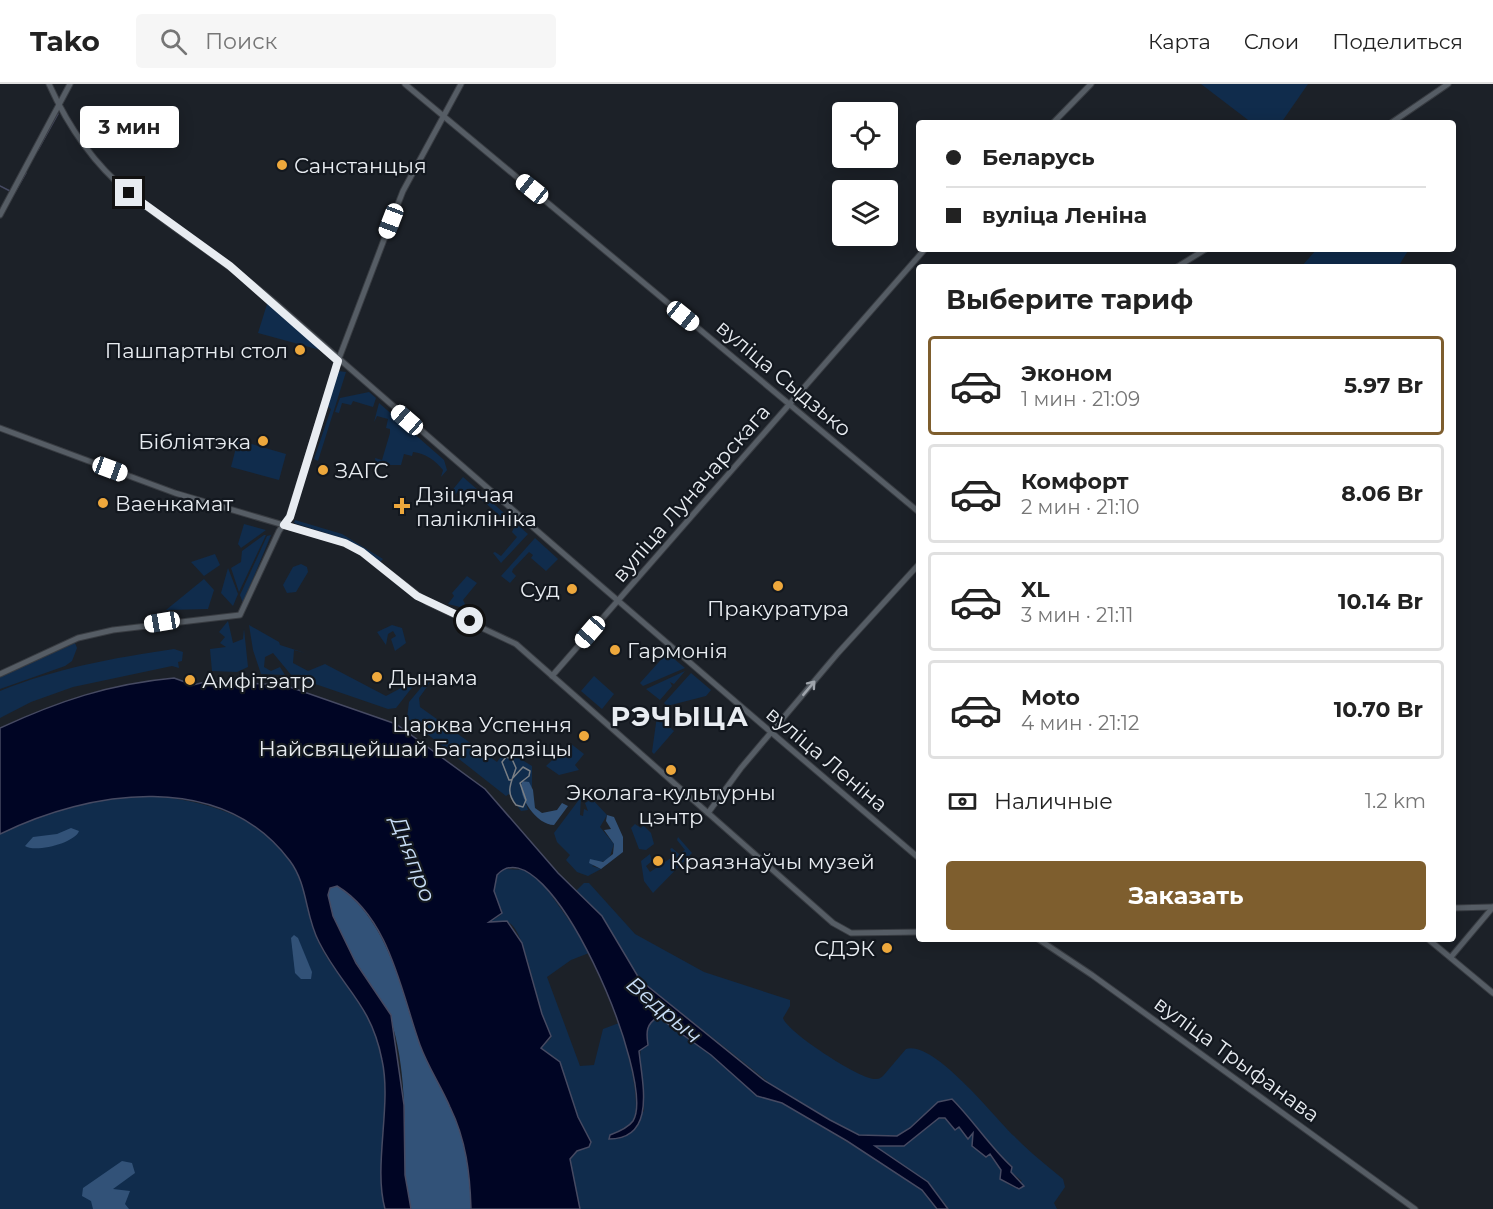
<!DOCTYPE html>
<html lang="ru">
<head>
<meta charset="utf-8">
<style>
	body { margin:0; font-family:Montserrat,sans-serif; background:#f6f6f6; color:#222; height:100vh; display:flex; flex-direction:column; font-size:22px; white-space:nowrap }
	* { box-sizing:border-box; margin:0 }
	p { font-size:20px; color:#767676 }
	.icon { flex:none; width:33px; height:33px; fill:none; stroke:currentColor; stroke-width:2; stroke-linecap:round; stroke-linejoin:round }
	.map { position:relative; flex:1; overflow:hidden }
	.details { position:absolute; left:916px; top:180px; width:540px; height:678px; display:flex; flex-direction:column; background:#fff; border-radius:6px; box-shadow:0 3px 15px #0003 }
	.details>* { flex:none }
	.guide { position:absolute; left:916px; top:36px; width:540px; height:132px; border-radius:6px; box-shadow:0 3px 15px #0003; display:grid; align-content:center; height:132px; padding:0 30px; background:#fff }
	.controls { position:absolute; left:832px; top:18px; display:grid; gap:12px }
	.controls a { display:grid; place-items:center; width:66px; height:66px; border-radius:6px; background:#fff; box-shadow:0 3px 15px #0003; font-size:30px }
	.end { position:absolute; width:27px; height:27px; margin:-14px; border:8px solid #e8ecf1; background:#111; box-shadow:0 0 0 3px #111 }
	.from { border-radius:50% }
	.bubble { position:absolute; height:42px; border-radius:6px; background:#fff; box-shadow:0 3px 15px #0003; font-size:20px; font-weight:700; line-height:42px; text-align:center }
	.car { position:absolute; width:18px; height:36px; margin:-18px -9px; border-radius:8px; box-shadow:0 0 4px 2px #0007; background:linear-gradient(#fff 24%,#345 0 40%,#fff 0 76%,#345 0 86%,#fff 0) }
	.guide b { display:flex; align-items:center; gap:21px; height:57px; font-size:22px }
	.guide b+b { border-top:2px solid #e0e0e0 }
	.guide i { width:15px; height:15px; background:#222 }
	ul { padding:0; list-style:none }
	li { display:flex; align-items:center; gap:18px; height:99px; margin:0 12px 9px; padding:0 18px; border:3px solid #e0e0e0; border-radius:6px }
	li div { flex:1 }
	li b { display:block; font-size:22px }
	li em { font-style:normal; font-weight:700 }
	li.active { border-color:#7e5e2e }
	li>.icon { width:54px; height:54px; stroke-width:1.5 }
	h2 { padding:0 30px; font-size:27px; line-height:72px }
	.pay { display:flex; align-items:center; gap:15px; height:66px; padding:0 30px; font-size:22px }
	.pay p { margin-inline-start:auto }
	.button { display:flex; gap:12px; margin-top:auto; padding:12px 30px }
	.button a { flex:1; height:69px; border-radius:6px; background:#7e5e2e; color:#fff; font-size:24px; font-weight:700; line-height:69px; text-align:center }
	header { display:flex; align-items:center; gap:36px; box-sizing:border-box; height:84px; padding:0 30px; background:#fff; border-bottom:2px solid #e0e0e0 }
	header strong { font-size:28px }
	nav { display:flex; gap:33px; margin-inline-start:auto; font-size:21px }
	.search { width:420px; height:54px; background:#f6f6f6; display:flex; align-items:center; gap:15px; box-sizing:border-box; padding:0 21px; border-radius:6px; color:#767676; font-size:22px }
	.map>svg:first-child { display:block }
</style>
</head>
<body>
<header>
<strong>Tako</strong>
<div class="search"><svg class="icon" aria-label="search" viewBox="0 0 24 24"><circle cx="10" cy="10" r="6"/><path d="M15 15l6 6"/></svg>Поиск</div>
<nav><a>Карта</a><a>Слои</a><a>Поделиться</a></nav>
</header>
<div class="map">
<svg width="1493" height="1125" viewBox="0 0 1493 1125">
	<rect width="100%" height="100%" fill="#1c2128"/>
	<g fill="#102c4c">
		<path d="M1201,0h107l-27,39h-29z"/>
		<path d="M1317,165h92l-11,18h-97z"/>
		<path d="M268,217l3,3 53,47 -66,-18z"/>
		<path d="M338,287l8,1 -28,89 -4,-2 17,-50 -4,-3z"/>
		<path d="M369,308l7,6 -3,9 -20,-6 -2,4 -9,-2 -3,10 -4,-1 5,-14z"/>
		<path d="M379,319l65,57 3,10 -6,7 2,-7c-7,-9 -18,-17 -30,-18l-1,4 -8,-2 -3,11h-25l-1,-7 7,2 8,-27v-4l-4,-1 2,-9 -11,-3 -3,6z"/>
		<path d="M238,356l48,14 -7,26 -48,-13z"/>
		<path d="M463,393l65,57 -27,29 -8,-10 2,-1 6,4 16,-19 -5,-5 2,-4 -40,-35 -7,1 -7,-5 -8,9 -2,-1v-4z"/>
		<path d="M295,436l47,14 41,25 -3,3 -35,-23 -51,-16z"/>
		<path d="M244,440l22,6 -25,18 -3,-4z"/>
		<path d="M264,451h2l-27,57 -8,-24 10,-6 1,-11z"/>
		<path d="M271,451l-28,68 -3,-8 27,-59z"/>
		<path d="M535,454l23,21 -12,12 -15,-13 2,-3 -4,-3 -16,17 -1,3 4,4 -6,7 -9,-7z"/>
		<path d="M215,470l5,11 -16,11 -13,-14z"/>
		<path d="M301,480l6,3 1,5 -12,20 -9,1 -4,-8 10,-18z"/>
		<path d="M228,484l10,26 -5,12 -12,-13z"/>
		<path d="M467,492l10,7 -14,17 2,4 -5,3 -12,-3 6,-8 -2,-3z"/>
		<path d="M204,495l10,11 -6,19 -42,1z"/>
		<path d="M228,537l5,22 10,-4 1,-10 4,38 -11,5 -25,-1 -2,-22 16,-2 -6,-4 5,-6 -6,-5z"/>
		<path d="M249,541l30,17 1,3 25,8 -11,-3 -1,13 15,8 17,-7 61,32 43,-23 -15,12 -18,23 -8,1 -96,-33 -19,-23 -8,4 -1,10 7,4 9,-4 5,8 -24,-1 -8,-24z"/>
		<path d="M392,541l10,3 4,15 -11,8 -4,-12 5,-3 -3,-5 -5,3 -2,11 -9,-13z"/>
		<path d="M75,559l2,5 -5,13 -7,5 -65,23v-13z"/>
		<path d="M174,565l9,3 -1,9 -4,1 1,6 -7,-2 -99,21 -42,15 -31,16v-27c57,-23 113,-33 174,-42z"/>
		<path d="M667,569l18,15 -42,18 -3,-3z"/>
		<path d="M685,587l-11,13 -4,-2 2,4 -12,14 -14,-11z"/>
		<path d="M691,589l20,17 -5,6 -39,10 -3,-3z"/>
		<path d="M594,592l20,18 -12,15 -21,-18z"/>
		<path d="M430,593h4l-15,21 1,9 77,55 6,-8 6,-2 23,14v22l-7,-7h-3l-1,7 7,22 -7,1 -12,-17 -3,2 -89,-70 2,-3 -4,2 -8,-7 2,-16z"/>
		<path d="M657,632l17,15 -20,23 -2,-2z"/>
		<path d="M570,659l14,11 -9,11 4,5 -20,5 -13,-9z"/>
		<path d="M143,712c57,1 134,23 157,82 10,26 10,53 26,78 24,35 51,63 57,107 5,34 0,71 0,105 0,14 -2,27 2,41h-385v-375c46,-22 92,-35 143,-38z"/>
		<path d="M581,713l-1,18 3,1 1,-7 4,2 -3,-8 7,-4 15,16 -7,12 14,17 -5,15 -17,7 9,3 -13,7 -11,-4 -11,-12 4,-5 -13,-13 -3,-9z"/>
		<path d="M635,740l6,4 2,-3 8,8 3,11 -8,6 -7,-1 -8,-21z"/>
		<path d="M678,753l14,16 -39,40 -9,-12 -3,-20 9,-7 2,7 -6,5 4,6 24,-16 -4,-7 2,-1 7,6 6,-4 -8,-10z"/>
		<path d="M505,785l24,1 12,11 47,66 1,6 -18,7 -24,17 33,89 14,-1 9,-36 16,-6c6,18 24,81 14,97 -4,8 -15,12 -23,15l-1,4h7l28,-28c-2,-25 -13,-79 14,-94l53,38 46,41 25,7 115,69 25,18 15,19h-357l-10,-50 7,-8 12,-4 2,-5 -13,-25 -18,-55 -19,-14 10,-10c-1,-9 -7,-17 -10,-26 -5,-18 -17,-78 -30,-88 -8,-6 -14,0 -22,-2l12,-7 1,-5c-8,-13 -14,-33 3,-41z"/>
		<path d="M584,799h5l46,51 69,38 86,28v6l-7,12c4,14 75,60 91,61 5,0 5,0 9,-3l23,-27c28,-9 88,68 108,87 15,16 32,29 49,43l2,8 -11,16 3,6h-109l-4,-7 -70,-56h30l35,-28c13,1 22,11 29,20l5,-5 28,37 -1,9 13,8 9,-6 -11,-9 1,-6c-23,-21 -39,-45 -60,-67l-55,37 -38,-1 -73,-39 -146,-116 -38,-64 -26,-25z"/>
	</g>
	<g fill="#325278">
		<path d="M522,697l7,1 4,8 2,18 7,5 15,-3 5,-7 6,3 -14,19c-17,0 -37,-28 -32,-44z"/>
		<path d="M607,731l7,2 9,20v15l-22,17 -12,-6 1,-4 13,3 10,-8 1,-10 -10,-14 7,-1 -5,-8z"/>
		<path d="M71,744l8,3c-4,12 -44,22 -54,15l8,-9 24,-3z"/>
		<path d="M337,802c52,34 64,105 83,159 8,22 21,41 30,62 16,33 20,66 21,102h-60c-11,-34 -5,-70 -7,-105 -1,-25 -4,-53 -11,-77 -10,-34 -75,-105 -63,-139z"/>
		<path d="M294,851l4,3 14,34 -1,7h-10l-6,-6 -4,-35z"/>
		<path d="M122,1077l10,2 3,10 -22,16 17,2 -5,13 4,5h-36l-2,-8 -9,-5 1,-8z"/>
	</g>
	<path fill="#000524" stroke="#464a62" stroke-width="1.5" d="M174,594l19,7 16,-4 75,4 112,39 89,65 73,84 44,43 38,64 125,101 65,39 29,15 38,1 13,-8 28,-26 14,-3c22,22 37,47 60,68l-1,5 13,14 -5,3 -19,-10 1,-9 -11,-16 -4,3 -14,-11 1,-13 -5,6 -9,-12 -4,3 -10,-12h-6l-35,28h-29l53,36 20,27h-11l-15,-19 -75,-49 -65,-38 -25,-7 -46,-41 -53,-38c-12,7 -12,15 -10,28l-9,6c3,31 18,88 -30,88l1,-4c8,-3 18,-7 23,-14 25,-40 -86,-301 -136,-246l-3,16 8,22 -13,9 18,-1 15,22 20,71 9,22 -10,12 19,14 18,55 13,25 -2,5 -12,4 -7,8 10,50h-109c-1,-36 -5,-69 -21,-102 -9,-21 -22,-40 -30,-62 -19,-53 -30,-127 -83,-159l-7,2 -2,7 5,21 23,47 35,52 13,90 1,70 6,34h-26c-12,-43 7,-104 -3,-149 -11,-57 -40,-72 -63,-118 -14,-26 -11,-57 -29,-81 -69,-92 -200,-71 -290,-27v-106c59,-27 109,-44 174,-50z"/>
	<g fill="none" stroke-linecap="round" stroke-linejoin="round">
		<g stroke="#464a62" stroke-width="1.5">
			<path d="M38,66l20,-36"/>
			<path d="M0,102l10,5"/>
			<path d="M14,110l12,-21"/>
		</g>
		<g stroke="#383c42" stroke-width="7">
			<g id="tertiary">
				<path d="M49,0c18,40 45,80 79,108 46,39 100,70 146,110 214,187 429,373 646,557"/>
				<path d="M405,0l515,429"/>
				<path d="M1053,39l38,-39"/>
				<path d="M1391,39l57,-39"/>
				<path d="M0,131l70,-131"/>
				<path d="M1177,183l29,-18"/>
				<path d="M0,344l175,65 170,50 17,9 65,50 89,42 317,279 18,10 69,-1"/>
				<path d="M0,590l78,-36 35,-8 127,-15 39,-84 10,-14 49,-156 47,-124 18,-46 58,-107"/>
				<path d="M552,592l373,-427"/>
				<path d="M708,729l33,-45 97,-115 82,-90"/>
				<path d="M1454,824l37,-1"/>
				<path d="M1038,855l54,36 323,234"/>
				<path d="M1428,855l65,54"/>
				<path d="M1451,873l42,-50"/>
			</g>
		</g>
		<use href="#tertiary" stroke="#565d65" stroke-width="5"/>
		<path stroke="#7a7f85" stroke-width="1.5" d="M509,696h2l12,-13 7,4 -1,5 -9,7 6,17 -3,7 -7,-2c-11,-14 -5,-21 0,-37l-4,-9 -6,-2 -4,5 7,18"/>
	</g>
	<defs><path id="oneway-shaft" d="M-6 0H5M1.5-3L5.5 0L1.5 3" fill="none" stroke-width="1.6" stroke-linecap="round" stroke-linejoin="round" transform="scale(1.5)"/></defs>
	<use stroke="#9fa4ab" href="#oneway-shaft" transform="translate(809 604) rotate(-50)"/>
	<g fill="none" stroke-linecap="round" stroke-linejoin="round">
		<path stroke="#e8ecf1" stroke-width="8" d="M129,109l101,73 108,95 -48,156 -6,8 61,18 17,9 55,44 53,25"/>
	</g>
	<g fill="#eea83c" stroke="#13181f" stroke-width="2">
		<circle cx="282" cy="81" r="6"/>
		<circle cx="300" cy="266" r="6"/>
		<circle cx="263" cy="357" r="6"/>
		<circle cx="323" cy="386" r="6"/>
		<circle cx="103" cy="419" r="6"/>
		<path d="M399 413h6v6h6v6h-6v6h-6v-6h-6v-6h6z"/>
		<circle cx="778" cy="502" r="6"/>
		<circle cx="572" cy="505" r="6"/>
		<circle cx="615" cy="566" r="6"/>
		<circle cx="377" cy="593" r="6"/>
		<circle cx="190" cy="596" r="6"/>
		<circle cx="584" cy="652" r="6"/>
		<circle cx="671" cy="686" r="6"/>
		<circle cx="658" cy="777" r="6"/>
		<circle cx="887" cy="864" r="6"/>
	</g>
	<g text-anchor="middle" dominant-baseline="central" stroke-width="4.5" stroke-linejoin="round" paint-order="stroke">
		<g font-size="21" fill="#e8ecf1" stroke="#13181f" text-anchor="start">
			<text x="294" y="81">Санстанцыя</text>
			<text x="288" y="266" text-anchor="end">Пашпартны стол</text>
			<text x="251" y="357" text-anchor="end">Бібліятэка</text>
			<text x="335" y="386">ЗАГС</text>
			<text x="416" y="410">Дзіцячая<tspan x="416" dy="24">паліклініка</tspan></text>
			<text x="115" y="419">Ваенкамат</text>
			<text x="560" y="505" text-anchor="end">Суд</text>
			<text x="778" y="524" text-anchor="middle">Пракуратура</text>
			<text x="627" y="566">Гармонія</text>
			<text x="389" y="593">Дынама</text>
			<text x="202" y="596">Амфітэатр</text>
			<text x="572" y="640" text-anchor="end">Царква Успення<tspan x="572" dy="24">Найсвяцейшай Багародзіцы</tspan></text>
			<text x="671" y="708" text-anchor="middle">Эколага-культурны<tspan x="671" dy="24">цэнтр</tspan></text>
			<text x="670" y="777">Краязнаўчы музей</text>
			<text x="875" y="864" text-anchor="end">СДЭК</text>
		</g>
		<g font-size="21" fill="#e8ecf1" stroke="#13181f">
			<text transform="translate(784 294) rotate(40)">вуліца Сыдзько</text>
			<text transform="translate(691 409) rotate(-49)">вуліца Луначарскага</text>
			<text transform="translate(827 675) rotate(40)">вуліца Леніна</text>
			<text transform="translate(1237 975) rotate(36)">вуліца Трыфанава</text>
		</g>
		<g font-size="22" font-style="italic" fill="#c7dcf5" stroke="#13181f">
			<text transform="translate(413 775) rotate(69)">Дняпро</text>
			<text transform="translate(664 926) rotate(40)">Ведрыч</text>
		</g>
		<g font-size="27" font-weight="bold" letter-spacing="1.5" fill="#e8ecf1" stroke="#13181f">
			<text x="680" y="632">РЭЧЫЦА</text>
		</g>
	</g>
</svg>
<div class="controls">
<a><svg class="icon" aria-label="locate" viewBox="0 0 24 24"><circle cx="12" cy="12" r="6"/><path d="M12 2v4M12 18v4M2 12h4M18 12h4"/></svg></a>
<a><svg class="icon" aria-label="layers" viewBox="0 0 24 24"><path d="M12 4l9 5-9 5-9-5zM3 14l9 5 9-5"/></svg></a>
</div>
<i class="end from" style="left:470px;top:537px"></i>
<i class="end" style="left:129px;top:109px"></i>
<div class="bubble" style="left:80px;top:22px;width:99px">3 мин</div>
<i class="car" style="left:532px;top:105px;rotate:309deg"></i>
<i class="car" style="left:391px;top:137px;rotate:201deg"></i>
<i class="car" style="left:683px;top:232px;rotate:129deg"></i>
<i class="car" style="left:407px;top:336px;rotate:311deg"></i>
<i class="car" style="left:110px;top:385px;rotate:110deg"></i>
<i class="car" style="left:162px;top:538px;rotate:261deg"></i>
<i class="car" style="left:590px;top:548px;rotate:221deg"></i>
<div class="guide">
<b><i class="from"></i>Беларусь</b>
<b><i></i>вуліца Леніна</b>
</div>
<section class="details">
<h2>Выберите тариф</h2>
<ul>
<li class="active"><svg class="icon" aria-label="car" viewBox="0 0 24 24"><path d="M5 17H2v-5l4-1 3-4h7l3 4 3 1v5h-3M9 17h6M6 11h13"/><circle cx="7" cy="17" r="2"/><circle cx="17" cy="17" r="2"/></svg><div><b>Эконом</b><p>1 мин · 21:09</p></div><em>5.97 Br</em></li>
<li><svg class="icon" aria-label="car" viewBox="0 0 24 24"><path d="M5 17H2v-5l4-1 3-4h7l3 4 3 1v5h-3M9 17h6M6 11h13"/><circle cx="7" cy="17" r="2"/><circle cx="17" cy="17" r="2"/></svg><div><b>Комфорт</b><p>2 мин · 21:10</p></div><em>8.06 Br</em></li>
<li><svg class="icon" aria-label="car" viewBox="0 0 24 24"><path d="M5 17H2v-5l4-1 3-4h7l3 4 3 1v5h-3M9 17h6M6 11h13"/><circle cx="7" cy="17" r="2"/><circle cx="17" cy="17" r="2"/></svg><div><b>XL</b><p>3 мин · 21:11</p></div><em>10.14 Br</em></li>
<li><svg class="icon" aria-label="car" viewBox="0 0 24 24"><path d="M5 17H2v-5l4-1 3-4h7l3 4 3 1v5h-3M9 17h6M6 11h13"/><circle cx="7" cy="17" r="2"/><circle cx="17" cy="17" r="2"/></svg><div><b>Moto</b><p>4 мин · 21:12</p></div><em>10.70 Br</em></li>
</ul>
<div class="pay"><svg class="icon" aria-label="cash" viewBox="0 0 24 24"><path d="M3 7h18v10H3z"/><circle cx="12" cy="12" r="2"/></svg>Наличные<p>1.2 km</p></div>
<div class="button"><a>Заказать</a></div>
</section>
</div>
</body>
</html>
